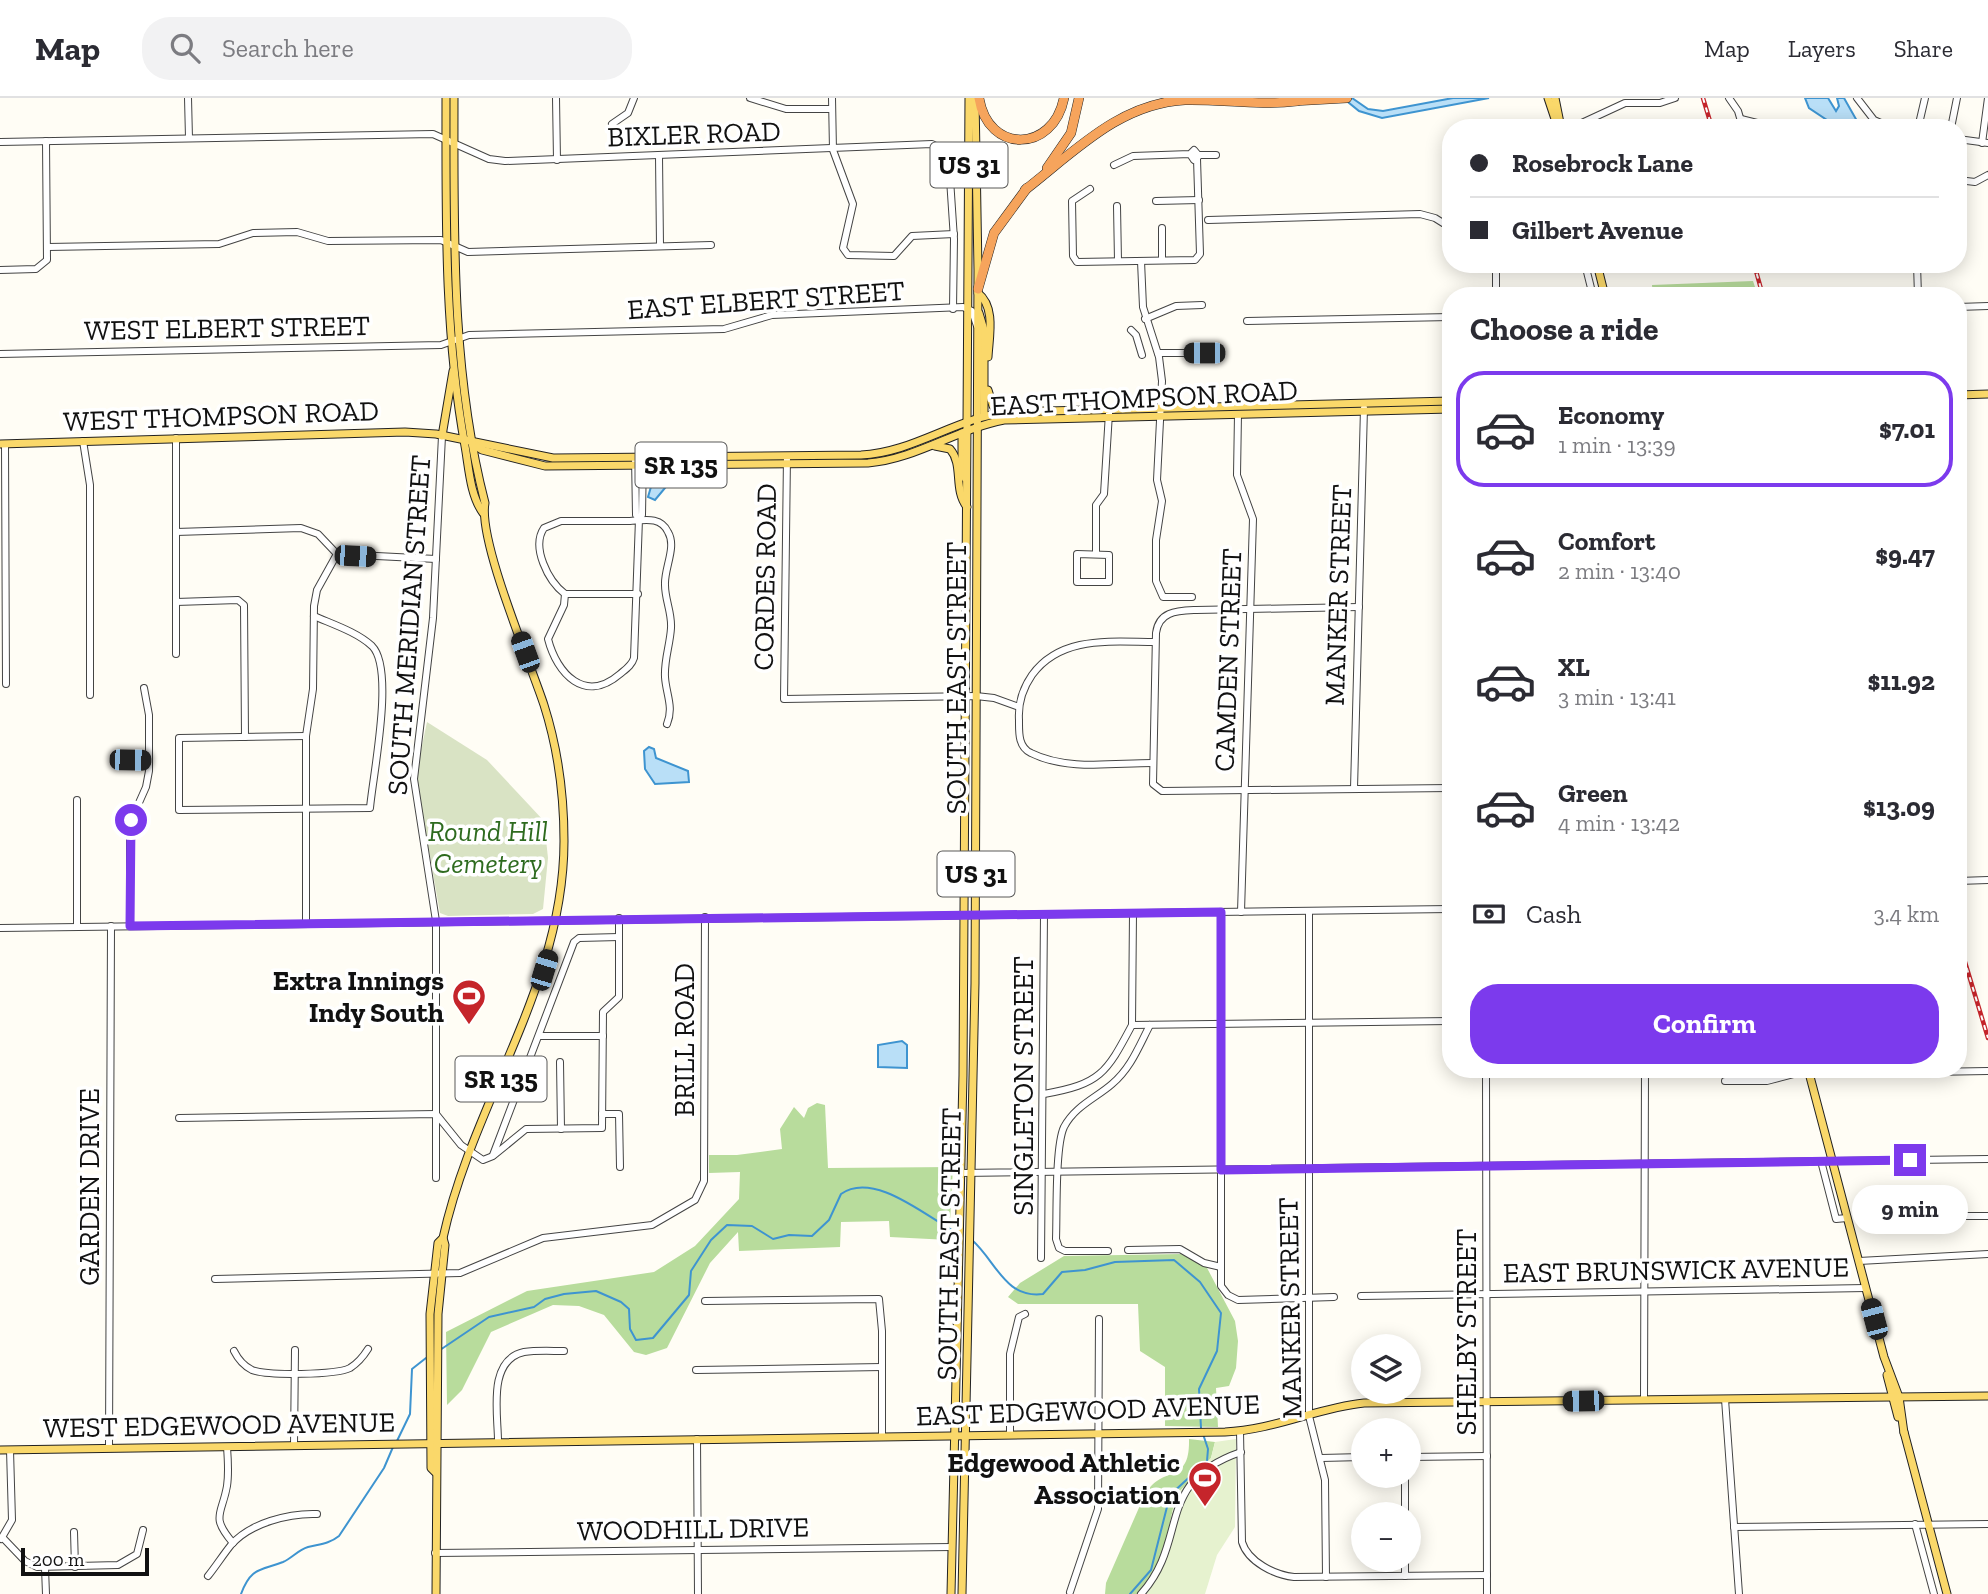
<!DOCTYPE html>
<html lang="en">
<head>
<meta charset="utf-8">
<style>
	body { margin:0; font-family:"Zilla Slab",serif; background:#f2f2f3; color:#2b2b33; height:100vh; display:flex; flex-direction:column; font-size:26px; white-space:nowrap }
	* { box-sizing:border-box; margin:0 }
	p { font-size:23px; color:#7c7c81 }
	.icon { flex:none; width:38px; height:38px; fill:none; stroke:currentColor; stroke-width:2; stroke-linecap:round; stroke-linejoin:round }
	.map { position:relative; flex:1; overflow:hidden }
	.sheet { position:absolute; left:1442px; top:189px; width:525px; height:791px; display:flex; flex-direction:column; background:#fff; border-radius:28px; box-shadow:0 4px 18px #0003 }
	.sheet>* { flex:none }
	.hud { position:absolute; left:1442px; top:21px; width:525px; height:154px; border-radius:28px; box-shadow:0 4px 18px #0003; display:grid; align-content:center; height:154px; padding:0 28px; background:#fff }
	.controls { position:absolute; left:1351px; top:1236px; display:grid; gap:14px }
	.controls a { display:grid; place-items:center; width:70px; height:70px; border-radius:50%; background:#fff; box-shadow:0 4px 18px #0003; font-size:35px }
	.scale { position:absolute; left:21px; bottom:18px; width:128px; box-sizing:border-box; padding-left:7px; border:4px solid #111; border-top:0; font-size:19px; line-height:24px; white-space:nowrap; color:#111; -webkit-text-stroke:5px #fff; paint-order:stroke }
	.end { position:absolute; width:32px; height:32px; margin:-16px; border:9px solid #7c3aed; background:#fff; box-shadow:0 0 0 4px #fff }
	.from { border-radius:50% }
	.bubble { position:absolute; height:49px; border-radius:24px; background:#fff; box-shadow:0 4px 18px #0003; font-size:23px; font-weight:800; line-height:49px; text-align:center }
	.car { position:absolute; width:21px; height:42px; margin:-21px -10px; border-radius:9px; box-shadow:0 0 5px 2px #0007; background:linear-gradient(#222 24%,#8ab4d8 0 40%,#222 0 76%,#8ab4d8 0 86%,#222 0) }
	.hud b { display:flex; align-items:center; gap:24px; height:66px; font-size:26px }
	.hud b+b { border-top:2px solid #e1e1e2 }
	.hud i { width:18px; height:18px; background:#2b2b33 }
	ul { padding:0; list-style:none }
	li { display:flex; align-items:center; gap:21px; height:116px; margin:0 14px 10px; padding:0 14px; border:4px solid transparent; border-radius:28px }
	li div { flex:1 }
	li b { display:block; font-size:26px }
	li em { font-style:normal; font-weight:800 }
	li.selected { border-color:#7c3aed }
	li>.icon { width:63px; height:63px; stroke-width:1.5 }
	h2 { padding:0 28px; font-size:32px; line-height:84px }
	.pay { display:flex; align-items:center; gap:18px; height:77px; padding:0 28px; font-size:26px }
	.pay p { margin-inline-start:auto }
	.cta { display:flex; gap:14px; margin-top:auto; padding:14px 28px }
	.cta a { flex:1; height:80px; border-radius:28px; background:#7c3aed; color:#fff; font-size:28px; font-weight:800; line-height:80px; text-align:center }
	header { display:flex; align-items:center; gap:42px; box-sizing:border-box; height:98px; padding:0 35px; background:#fff; border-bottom:2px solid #e1e1e2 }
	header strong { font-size:33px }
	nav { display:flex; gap:38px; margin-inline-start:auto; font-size:24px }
	.search { width:490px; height:63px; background:#f2f2f3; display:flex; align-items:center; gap:18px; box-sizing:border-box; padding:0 24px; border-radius:28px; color:#7c7c81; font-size:26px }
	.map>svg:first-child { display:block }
</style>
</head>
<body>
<header>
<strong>Map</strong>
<div class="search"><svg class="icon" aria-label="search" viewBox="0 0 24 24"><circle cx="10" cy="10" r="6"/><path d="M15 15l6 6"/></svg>Search here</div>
<nav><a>Map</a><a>Layers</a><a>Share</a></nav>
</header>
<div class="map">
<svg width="1988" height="1496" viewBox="0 0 1988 1496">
	<rect width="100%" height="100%" fill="#fffdf5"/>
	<g fill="#b8dc9c">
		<path d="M1753,183l5,15h-105l-1,-11z"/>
		<path d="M817,1005l8,2 3,63 125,-1 -4,73 -59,-3 -1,-16 -48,1 -1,25 -101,4 -1,-19 -28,31 -43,85 -21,7 -12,-3 -30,-37 -25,-9 -26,-1 -62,27 -29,58 -15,15 -1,-73 81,-41 127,-19 41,-26 44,-47 1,-27 -31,1v-18h28l45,-6 -2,-20 14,-22 10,11 4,-10z"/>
		<path d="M1181,1156l25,12 29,55 3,20 -2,27 -7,18 -13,2 2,39 -53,-1v-59l-25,-16 -2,-47h-120l-10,-7 12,-14 44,-27z"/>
		<path d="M1189,1341l26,3 -4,16 -35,37 -17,78 -17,21h-37l1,-11 39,-89c19,-30 45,-9 44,-55z"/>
	</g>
	<path fill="#d9e3c4" d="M427,624l60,38 57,61 4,37 -5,51 -10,5 -85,2 -8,-3 -22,-124 -1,-20z"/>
	<path fill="#e6f2cf" d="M1236,1341l-1,88 -18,28 -12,39h-65l19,-21 17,-78 35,-37 4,-16z"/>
	<g fill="#b9dff7" stroke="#3e94d0" stroke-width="2">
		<path d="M1343,0h9l16,11 15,2 70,-13h36l-107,20 -23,-7z"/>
		<path d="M1805,0h23l8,13 3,-5 -2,-8h7l13,23 18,7h-36l-30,-20z"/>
		<path d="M659,378h16l-20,24 -7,-3 5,-17z"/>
		<path d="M649,649l5,2 2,9 32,13 1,11 -34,2 -10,-15 -1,-18z"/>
		<path d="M902,943l5,4v23l-29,-1v-22z"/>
	</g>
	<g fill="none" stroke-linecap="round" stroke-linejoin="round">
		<g stroke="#3e94d0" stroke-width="2">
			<path d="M972,1142c24,21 33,59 71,54l19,-22 23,-2 30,-8 59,-2 26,22 21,31 -4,38 -18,38 2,39"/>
			<path d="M440,1252l49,-33 45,-10 11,-8 19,-5 32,-3 25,11 8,7 1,20 6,11 17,-2 36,-43 2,-24 20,-31 16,-15 25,1 21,13 16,-4 23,1 17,-16 12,-26c33,-24 87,24 116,39"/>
			<path d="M396,1345l14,-29 2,-45 14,-11"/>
			<path d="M241,1496c10,-27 19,-23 42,-32 9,-4 15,-12 25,-15 12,-3 21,-3 31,-11l45,-68 9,-21"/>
			<path d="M1130,1496l21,-24 19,-75 37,-34 1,-12 -5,-15"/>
		</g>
		<g stroke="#444" stroke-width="8">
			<g id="minor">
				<path d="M188,0l1,40"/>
				<path d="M556,0l1,62"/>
				<path d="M750,0l36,11h46"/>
				<path d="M832,0l1,52 20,54 -10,44 5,7 46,1 18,-20 42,-2"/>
				<path d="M1729,0l9,13 5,17"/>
				<path d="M1857,0l17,22 18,8"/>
				<path d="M1741,21l36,9"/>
				<path d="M612,26l16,-11 6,-15"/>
				<path d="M1544,26l1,4"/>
				<path d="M1571,30l54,-25h35l15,-5"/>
				<path d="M1918,30l7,-30"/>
				<path d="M1951,30l6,-30"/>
				<path d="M1958,41l30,4"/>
				<path d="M0,44l433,-8 56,25 16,2 427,-17 13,7 4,13 5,75 -1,70"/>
				<path d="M1982,45l6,-45"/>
				<path d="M1199,57h17"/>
				<path d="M659,58l1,90"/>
				<path d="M1114,67l19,-9 57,-2 4,-4 5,6 -5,4 -4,-6"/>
				<path d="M1958,82l17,2 13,-7"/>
				<path d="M1090,91l-18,12 1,55 4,6 118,-2 5,-6 -3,-95"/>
				<path d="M1156,103l43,-1"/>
				<path d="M1117,108l1,55"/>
				<path d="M1208,122l212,-6 15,4 16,10"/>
				<path d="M1162,130v32"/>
				<path d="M48,149l171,-3 34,-11 44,-1 31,9 113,-1 27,12 243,-7"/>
				<path d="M1141,163l2,46 16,50 3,24 -5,99 5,21 -6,39v41l7,16h29"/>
				<path d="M1496,166v32"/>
				<path d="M1585,166l8,32"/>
				<path d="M1917,166l1,32"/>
				<path d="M0,172l36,-1 11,-9 -1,-119"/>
				<path d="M1958,209l30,-1"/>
				<path d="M1145,221l31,-13 26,-1"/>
				<path d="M1247,223l204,-4"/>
				<path d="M1131,232l5,5 6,20"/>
				<path d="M1158,255h46"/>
				<path d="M0,256l441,-9 28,-10 255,-6 48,-14 191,-8 9,4 5,15"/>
				<path d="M1238,316l-1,61 16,44 -12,393"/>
				<path d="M176,340v216"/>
				<path d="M83,343l7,44v210"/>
				<path d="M5,346l1,240"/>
				<path d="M787,358l-3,243 192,-3 18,2 25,9"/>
				<path d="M635,359l1,58 3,4"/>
				<path d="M643,359l-1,58 -3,4 -5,139c-2,7 -8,11 -14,16 -35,30 -63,0 -72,-35l16,-34 1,-11c-17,-13 -34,-47 -21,-66l17,-7h69c14,-1 31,-5 38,11 9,15 -4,36 -3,53 0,15 7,28 6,43 -1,17 -7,32 -6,49 1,17 9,30 2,47"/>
				<path d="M176,434l125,-4 17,6 19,20 99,5"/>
				<path d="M1077,456l32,1v27h-32z"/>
				<path d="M1096,456v-49l8,-11 5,-81"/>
				<path d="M565,496h73"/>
				<path d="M176,504l62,-2 6,5 1,132"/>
				<path d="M1359,509l-163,3c-19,1 -37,1 -40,23l-3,151 9,7 289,-3"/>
				<path d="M306,638l-127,2v72l191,-2c3,-34 25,-139 2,-162 -15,-14 -40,-22 -58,-30"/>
				<path d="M130,662h19"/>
				<path d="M1152,665c-38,0 -85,8 -121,-10 -13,-6 -12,-21 -12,-33 -1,-16 4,-32 13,-45 29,-40 80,-33 123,-33"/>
				<path d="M1354,691l10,-381"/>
				<path d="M1958,783l30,-1"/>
				<path d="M1958,807l1,3"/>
				<path d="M1309,813v505l16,64 1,97"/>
				<path d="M1221,814v374l7,9 10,5 96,-3"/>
				<path d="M306,825v-187l7,-47 1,-83 3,-16 20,-36"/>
				<path d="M130,828v-103l16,-36 3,-16v-56l-5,-27"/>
				<path d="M77,829v-127"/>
				<path d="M0,830l1451,-19"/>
				<path d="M1132,927l1,-112"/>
				<path d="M539,938h64"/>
				<path d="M560,964l1,67"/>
				<path d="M1486,971l1,525"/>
				<path d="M1810,976l178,-3"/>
				<path d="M1725,983h42l42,-11"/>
				<path d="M1044,996c56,-10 62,-20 88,-69l319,-4"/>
				<path d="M602,1016h17l1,53"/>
				<path d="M179,1020l257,-4 25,31 22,15 10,-4 33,-27 76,-1 1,-116 16,-15v-79"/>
				<path d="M493,1057l81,-213 5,-4 40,-1"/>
				<path d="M1821,1063l15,58 11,-1"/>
				<path d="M961,1075l1027,-14"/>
				<path d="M436,1080v-257l-22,-142 19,-161 9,-182"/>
				<path d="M1893,1118h95"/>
				<path d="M1128,1152l52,-1 24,14 17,4"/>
				<path d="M1108,1153h-43l-6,-3 -3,-9c1,-24 -1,-93 8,-112 11,-21 32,-29 48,-43 19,-16 27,-38 38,-59"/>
				<path d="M1041,1160l3,-344"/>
				<path d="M1859,1163l129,-7"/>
				<path d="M215,1181l245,-6 83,-35 109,-13 43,-25 9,-19 1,-264"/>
				<path d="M1361,1198l505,-8"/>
				<path d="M705,1203l174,-2 3,32v105"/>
				<path d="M234,1253c4,8 10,15 18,19 15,6 84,5 98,-2 8,-5 13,-11 18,-19"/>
				<path d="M696,1272l186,-3"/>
				<path d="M1725,1301l14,195"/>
				<path d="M1644,1302l1,-331"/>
				<path d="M1240,1333l2,111c6,20 33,33 52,35l193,-2"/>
				<path d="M1010,1336v-80l9,-37 6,-3"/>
				<path d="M697,1341l1,155"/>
				<path d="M498,1343c0,-27 -11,-81 26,-89 13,-2 27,-1 40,-1"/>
				<path d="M294,1347l1,-95"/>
				<path d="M227,1349c1,13 2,26 0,39 -5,29 -17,30 6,57"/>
				<path d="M109,1350l2,-522"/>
				<path d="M1409,1359l78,-1"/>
				<path d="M1321,1360l42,-1"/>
				<path d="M1405,1377v39"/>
				<path d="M1915,1426l19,70"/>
				<path d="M1734,1429l254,-3"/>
				<path d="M74,1434l1,35"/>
				<path d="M3,1440l22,23 12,6 81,-2 19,-11 6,-24"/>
				<path d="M1,1441l11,-19 -2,-70"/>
				<path d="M435,1455l517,-6"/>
				<path d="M1405,1461v17"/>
				<path d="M45,1470l1,26"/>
				<path d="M208,1478c8,-10 15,-21 23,-31 19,-22 58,-32 86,-31"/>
				<path d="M1070,1494l28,-83 1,-190"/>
				<path d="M1141,1496c49,-54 12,-112 100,-142"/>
			</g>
		</g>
		<g stroke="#222" stroke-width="9">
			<g id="major">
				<path d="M446,0c0,116 -2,234 19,348 4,22 5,49 18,67"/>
				<path d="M1548,0l10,30"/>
				<path d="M1555,0l6,30"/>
				<path d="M1597,166l8,32"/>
				<path d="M978,195c18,14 11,44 10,64"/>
				<path d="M979,215l5,17v86"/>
				<path d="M988,292l5,16 12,5"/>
				<path d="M1958,297l30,-1"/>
				<path d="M962,335v32l3,13"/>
				<path d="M442,338l11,-65"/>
				<path d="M0,346l405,-12 31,2 117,24 308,-3c52,-2 96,-38 148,-43l442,-11"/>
				<path d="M473,346l9,6 63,16 323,-3c48,-4 89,-34 136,-43l447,-11"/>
				<path d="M935,348l15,3c14,16 3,40 17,58"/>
				<path d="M1808,971l76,288 15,40 5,36"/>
				<path d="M1887,1277l11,42"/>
				<path d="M1904,1334l43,162"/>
				<path d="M0,1352l1225,-18c49,-2 91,-24 139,-29l624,-7"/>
				<path d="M435,1374l-4,-4 -1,-154 8,-71 5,-5c30,-137 121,-253 121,-397 0,-46 -6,-92 -20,-136 -14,-43 -66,-164 -59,-202 -34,-131 -31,-270 -31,-405"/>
				<path d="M436,1496l2,-280 7,-69 -2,-7"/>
				<path d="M951,1496l12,-519 6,-977"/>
				<path d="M962,1496l13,-611 3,-713 -3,-172"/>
			</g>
		</g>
		<g stroke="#222" stroke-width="10">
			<g id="highway">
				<path d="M979,0c9,56 74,55 85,0"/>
				<path d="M1293,3l54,-3"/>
				<path d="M1047,70l24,-35 8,-35"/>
				<path d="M1025,92c49,-38 95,-87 160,-90 38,-1 74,6 112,1"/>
				<path d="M978,191l16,-56 33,-45"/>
			</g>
		</g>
		<use href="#minor" stroke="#fff" stroke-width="6"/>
		<use href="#major" stroke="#fad86a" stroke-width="7"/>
		<use href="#highway" stroke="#f6a45c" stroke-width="9"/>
		<g stroke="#c5252b" stroke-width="4.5">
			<g id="rail">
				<path d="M1703,0l9,30"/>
				<path d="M1754,166l9,32"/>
				<path d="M1958,841l30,99"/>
			</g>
		</g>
		<use href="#rail" stroke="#fff" stroke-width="2" stroke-dasharray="5" stroke-linecap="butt"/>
	</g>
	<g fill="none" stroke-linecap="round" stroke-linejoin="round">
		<path stroke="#7c3aed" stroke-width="9" d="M131,722l-1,106 1091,-14v258l689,-10"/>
	</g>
	<defs>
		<g id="stadium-pin" transform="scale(1.75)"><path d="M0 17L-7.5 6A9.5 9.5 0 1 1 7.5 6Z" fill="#c5252b" stroke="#fff"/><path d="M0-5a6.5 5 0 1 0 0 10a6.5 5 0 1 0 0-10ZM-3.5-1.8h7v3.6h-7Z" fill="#fff"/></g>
	</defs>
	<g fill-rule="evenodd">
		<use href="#stadium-pin" x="469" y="898"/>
		<use href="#stadium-pin" x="1205" y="1380"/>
	</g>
	<g text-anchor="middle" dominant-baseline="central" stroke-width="7" stroke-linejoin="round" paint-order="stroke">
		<g fill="#fff" stroke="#585858" stroke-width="2">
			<rect x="930.5" y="44.5" width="77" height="45" rx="5"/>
			<rect x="635.5" y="344.5" width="91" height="45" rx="5"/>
			<rect x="937.5" y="753.5" width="77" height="45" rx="5"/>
			<rect x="455.5" y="958.5" width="91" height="45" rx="5"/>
		</g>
		<g font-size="26" font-weight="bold" fill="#111">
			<text x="969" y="67">US 31</text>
			<text x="681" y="367">SR 135</text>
			<text x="976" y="776">US 31</text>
			<text x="501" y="981">SR 135</text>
		</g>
		<g font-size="28" fill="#111" stroke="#fff">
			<text transform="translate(694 36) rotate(-2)">BIXLER ROAD</text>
			<text transform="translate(766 202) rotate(-4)">EAST ELBERT STREET</text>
			<text transform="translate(227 230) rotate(-1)">WEST ELBERT STREET</text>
			<text transform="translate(1144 300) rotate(-3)">EAST THOMPSON ROAD</text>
			<text transform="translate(221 318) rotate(-2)">WEST THOMPSON ROAD</text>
			<text transform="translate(765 479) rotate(-89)">CORDES ROAD</text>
			<text transform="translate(1338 497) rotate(-88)">MANKER STREET</text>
			<text transform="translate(409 527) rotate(-86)">SOUTH MERIDIAN STREET</text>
			<text transform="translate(1228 562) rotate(-88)">CAMDEN STREET</text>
			<text transform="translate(956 580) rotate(-90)">SOUTH EAST STREET</text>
			<text transform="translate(684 942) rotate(-90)">BRILL ROAD</text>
			<text transform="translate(1023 988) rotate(-90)">SINGLETON STREET</text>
			<text transform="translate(89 1089) rotate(-90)">GARDEN DRIVE</text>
			<text transform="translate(949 1146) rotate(-89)">SOUTH EAST STREET</text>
			<text transform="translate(1676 1172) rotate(-1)">EAST BRUNSWICK AVENUE</text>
			<text transform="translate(1290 1210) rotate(-91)">MANKER STREET</text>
			<text transform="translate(1466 1234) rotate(-90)">SHELBY STREET</text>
			<text transform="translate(1088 1312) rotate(-2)">EAST EDGEWOOD AVENUE</text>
			<text transform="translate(219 1327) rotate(-1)">WEST EDGEWOOD AVENUE</text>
			<text transform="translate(693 1431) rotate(-1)">WOODHILL DRIVE</text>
		</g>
		<g font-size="28" font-style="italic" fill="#2e6b1f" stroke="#fff">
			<text x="488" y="733">Round Hill<tspan x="488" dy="32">Cemetery</tspan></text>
		</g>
		<g font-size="28" font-weight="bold" fill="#111" stroke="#fff" text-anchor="end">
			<text x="444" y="882">Extra Innings<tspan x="444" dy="32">Indy South</tspan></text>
			<text x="1180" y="1364">Edgewood Athletic<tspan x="1180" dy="32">Association</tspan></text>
		</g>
	</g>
</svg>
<div class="controls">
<a><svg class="icon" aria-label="layers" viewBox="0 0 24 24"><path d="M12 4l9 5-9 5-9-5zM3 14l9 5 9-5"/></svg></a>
<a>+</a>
<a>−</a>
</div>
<div class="scale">200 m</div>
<i class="end from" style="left:131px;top:722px"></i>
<i class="end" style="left:1910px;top:1062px"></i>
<div class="bubble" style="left:1852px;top:1087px;width:116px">9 min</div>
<i class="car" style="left:1204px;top:255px;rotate:270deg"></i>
<i class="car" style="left:355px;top:458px;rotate:93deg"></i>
<i class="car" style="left:525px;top:554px;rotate:340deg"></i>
<i class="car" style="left:130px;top:662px;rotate:91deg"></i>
<i class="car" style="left:544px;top:872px;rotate:17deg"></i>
<i class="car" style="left:1874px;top:1221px;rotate:345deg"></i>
<i class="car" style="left:1583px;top:1303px;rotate:269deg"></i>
<div class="hud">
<b><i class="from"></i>Rosebrock Lane</b>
<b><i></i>Gilbert Avenue</b>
</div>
<section class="sheet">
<h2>Choose a ride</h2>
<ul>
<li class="selected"><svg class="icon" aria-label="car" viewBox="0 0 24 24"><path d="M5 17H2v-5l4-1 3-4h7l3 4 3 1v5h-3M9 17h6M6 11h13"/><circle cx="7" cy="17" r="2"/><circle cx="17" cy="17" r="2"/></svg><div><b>Economy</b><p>1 min · 13:39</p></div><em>$7.01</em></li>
<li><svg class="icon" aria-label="car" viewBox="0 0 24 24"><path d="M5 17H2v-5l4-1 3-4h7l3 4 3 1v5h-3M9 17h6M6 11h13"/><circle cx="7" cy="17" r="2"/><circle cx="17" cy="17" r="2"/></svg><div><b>Comfort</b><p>2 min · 13:40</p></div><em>$9.47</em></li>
<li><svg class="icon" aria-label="car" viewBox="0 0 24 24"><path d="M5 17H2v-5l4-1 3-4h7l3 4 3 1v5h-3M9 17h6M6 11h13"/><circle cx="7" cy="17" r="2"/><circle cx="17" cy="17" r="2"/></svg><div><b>XL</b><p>3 min · 13:41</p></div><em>$11.92</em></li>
<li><svg class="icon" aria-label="car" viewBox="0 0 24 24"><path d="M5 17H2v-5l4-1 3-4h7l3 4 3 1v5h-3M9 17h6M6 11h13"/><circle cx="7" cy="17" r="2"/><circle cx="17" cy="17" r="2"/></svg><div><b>Green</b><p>4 min · 13:42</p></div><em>$13.09</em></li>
</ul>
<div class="pay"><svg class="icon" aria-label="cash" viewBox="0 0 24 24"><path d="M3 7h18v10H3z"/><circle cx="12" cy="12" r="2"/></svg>Cash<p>3.4 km</p></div>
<div class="cta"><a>Confirm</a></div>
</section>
</div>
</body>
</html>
